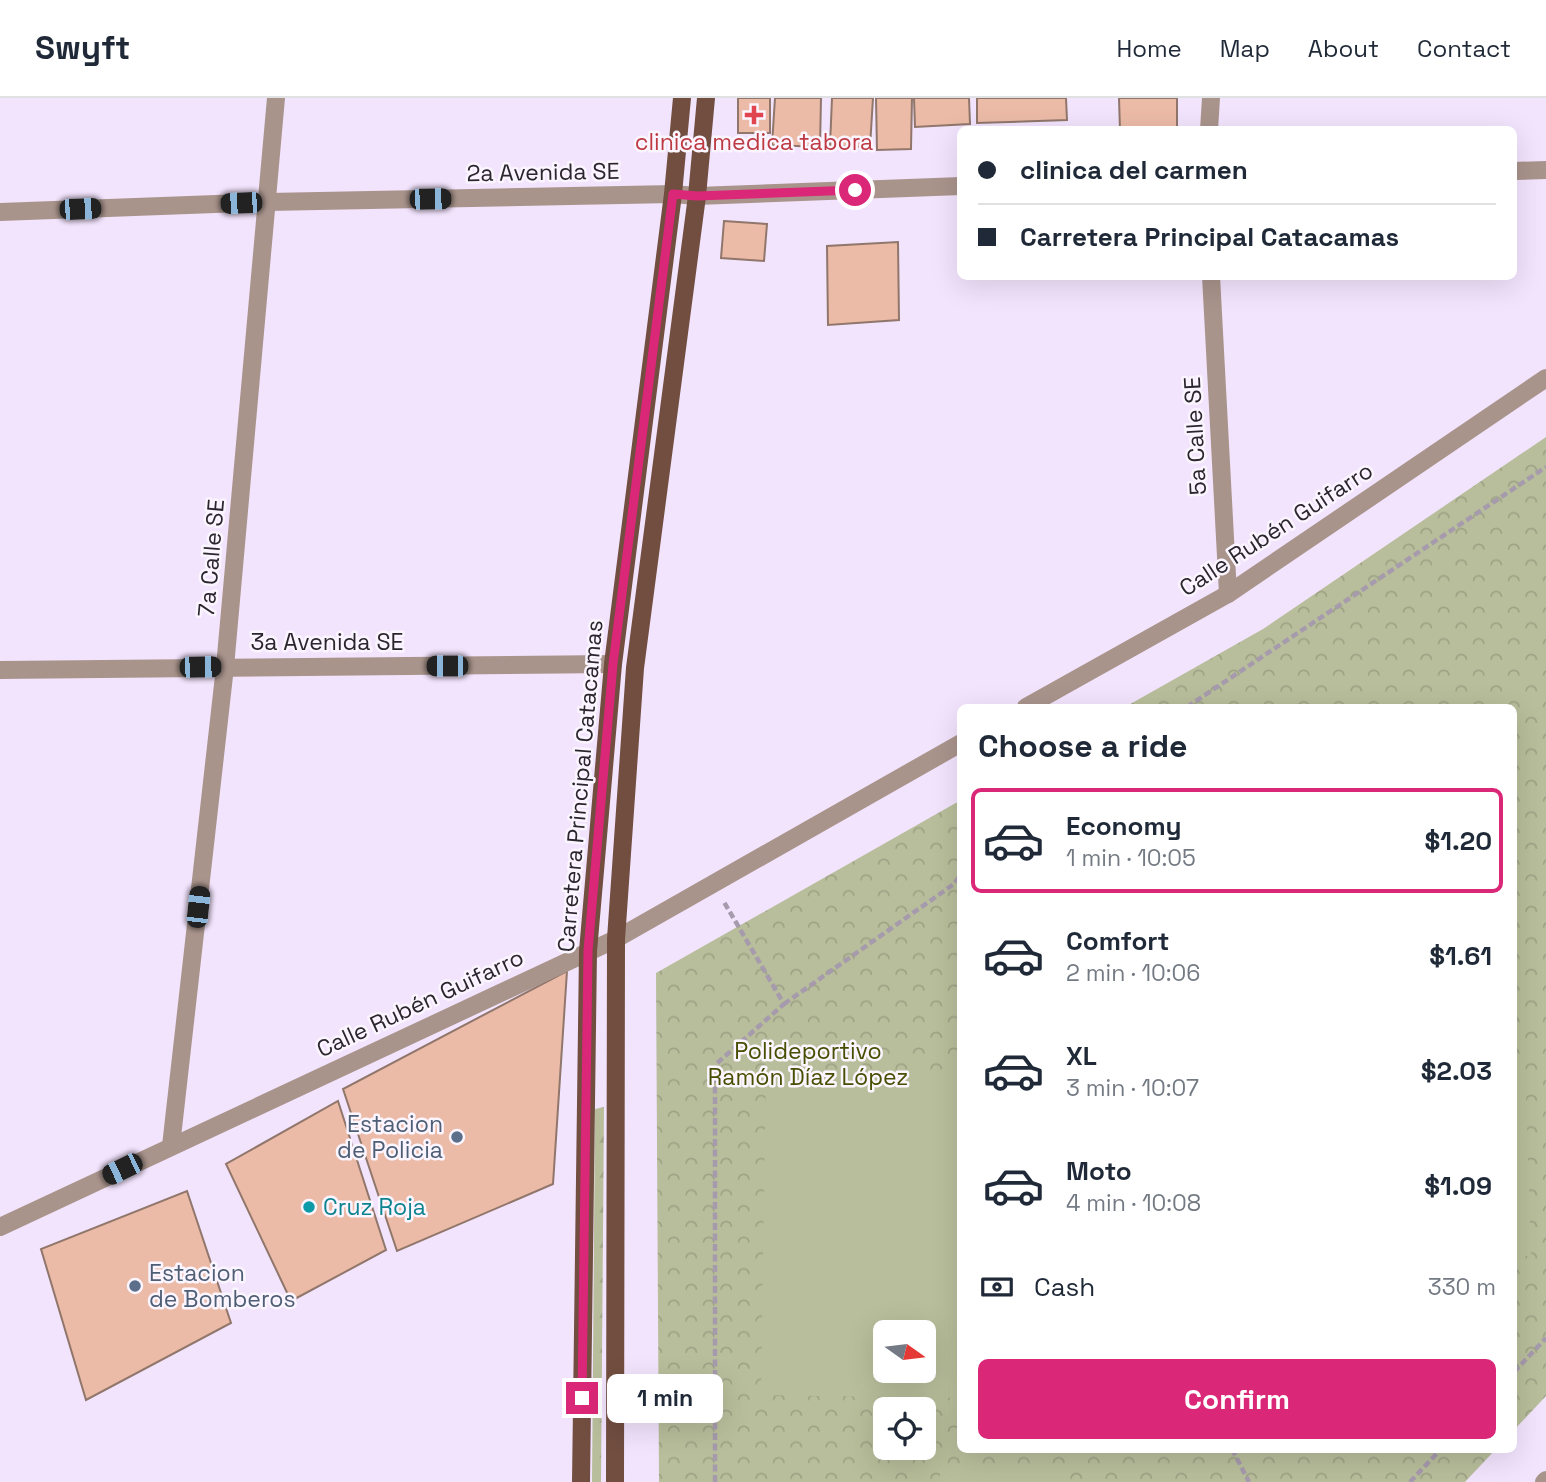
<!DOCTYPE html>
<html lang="en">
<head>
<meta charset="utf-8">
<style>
	body { margin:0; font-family:"Space Grotesk",sans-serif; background:#f2f2f3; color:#1f2937; height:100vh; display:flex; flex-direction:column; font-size:26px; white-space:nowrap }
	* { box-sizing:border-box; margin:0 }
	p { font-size:23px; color:#747a83 }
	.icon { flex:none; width:38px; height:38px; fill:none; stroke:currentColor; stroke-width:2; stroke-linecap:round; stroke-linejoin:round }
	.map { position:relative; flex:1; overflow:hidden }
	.details { position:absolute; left:957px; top:606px; width:560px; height:749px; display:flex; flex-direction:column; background:#fff; border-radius:10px; box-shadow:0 7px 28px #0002 }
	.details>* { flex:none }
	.hud { position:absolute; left:957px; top:28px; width:560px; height:154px; border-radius:10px; box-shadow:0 7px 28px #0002; display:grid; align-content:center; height:154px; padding:0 21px; background:#fff }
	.needle { width:46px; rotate:104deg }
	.buttons { position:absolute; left:873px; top:1222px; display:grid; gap:14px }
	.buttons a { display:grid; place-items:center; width:63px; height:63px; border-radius:10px; background:#fff; box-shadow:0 7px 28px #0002; font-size:35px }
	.end { position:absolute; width:32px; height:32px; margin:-16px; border:9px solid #db2777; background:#fff; box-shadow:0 0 0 4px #fff }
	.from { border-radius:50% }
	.bubble { position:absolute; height:49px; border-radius:10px; background:#fff; box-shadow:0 7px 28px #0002; font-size:23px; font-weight:600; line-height:49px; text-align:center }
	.car { position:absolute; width:21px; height:42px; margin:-21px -10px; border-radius:9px; box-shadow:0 0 5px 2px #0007; background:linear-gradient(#222 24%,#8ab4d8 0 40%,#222 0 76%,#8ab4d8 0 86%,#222 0) }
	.hud b { display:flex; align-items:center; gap:24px; height:66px; font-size:26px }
	.hud b+b { border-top:2px solid #e0e1e3 }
	.hud i { width:18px; height:18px; background:#1f2937 }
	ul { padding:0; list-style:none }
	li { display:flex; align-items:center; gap:21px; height:105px; margin:0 14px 10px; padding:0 7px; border:4px solid transparent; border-radius:10px }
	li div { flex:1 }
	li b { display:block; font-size:26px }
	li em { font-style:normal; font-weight:600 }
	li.on { border-color:#db2777 }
	li>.icon { width:63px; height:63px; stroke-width:1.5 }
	h2 { padding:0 21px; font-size:32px; line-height:84px }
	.pay { display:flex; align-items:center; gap:18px; height:77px; padding:0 21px; font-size:26px }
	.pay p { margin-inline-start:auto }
	.primary-button { display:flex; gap:14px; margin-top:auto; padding:14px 21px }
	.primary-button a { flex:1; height:80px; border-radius:10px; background:#db2777; color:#fff; font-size:28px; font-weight:600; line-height:80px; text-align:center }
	header { display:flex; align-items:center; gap:42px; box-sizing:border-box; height:98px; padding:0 35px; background:#fff; border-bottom:2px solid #e0e1e3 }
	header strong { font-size:33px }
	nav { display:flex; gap:38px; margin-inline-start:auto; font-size:24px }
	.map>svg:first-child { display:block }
</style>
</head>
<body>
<header>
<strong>Swyft</strong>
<nav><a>Home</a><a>Map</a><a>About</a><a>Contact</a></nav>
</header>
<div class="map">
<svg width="1546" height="1384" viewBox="0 0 1546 1384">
	<defs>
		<pattern id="forest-firs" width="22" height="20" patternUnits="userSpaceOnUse" patternTransform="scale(1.75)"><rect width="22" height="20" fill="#b8be9b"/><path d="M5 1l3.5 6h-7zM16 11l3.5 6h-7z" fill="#9ea386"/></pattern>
		<pattern id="park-crowns" width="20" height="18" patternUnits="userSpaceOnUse" patternTransform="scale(1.75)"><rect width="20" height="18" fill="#b8be9b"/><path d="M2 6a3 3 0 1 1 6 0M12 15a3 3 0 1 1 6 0" fill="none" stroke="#9ea386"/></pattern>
	</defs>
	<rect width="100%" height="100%" fill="#f3e4fd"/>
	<path fill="url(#forest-firs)" d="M604,1009l-3,375h-9l3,-373z"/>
	<g fill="url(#park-crowns)" fill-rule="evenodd">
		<path d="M1546,339v959l-32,34v-723h-389l138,-78z"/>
		<path d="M961,702v649h535l-31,33h-806l-3,-509zM886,1234h38v38h-38zM886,1311h38v38h-38z"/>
	</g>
	<g fill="#b8be9b" fill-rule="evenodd">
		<path d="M1514,960h11l6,198h-17z"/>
		<path d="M766,970l195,3v327l-200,-3zM886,1234h38v38h-38z"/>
		<path d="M1058,1369l1,15h-119v-10z"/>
	</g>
	<g fill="#ebbba7" stroke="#90766b" stroke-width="2">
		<rect x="738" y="0" width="32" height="35"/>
		<path d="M775,0h46l-1,49 -48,-2z"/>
		<path d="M832,0h41l-3,49 -40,-1z"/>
		<path d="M876,0h36l-1,51 -34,1z"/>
		<path d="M914,0h55l1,26 -55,3z"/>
		<path d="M977,0h89l1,22 -90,3z"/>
		<path d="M1119,0h58v32h-57z"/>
		<path d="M724,123l43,3 -3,37 -43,-3z"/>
		<path d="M898,144l1,78 -71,5 -1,-79z"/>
		<path d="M567,873l-14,213 -156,67 -54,-162z"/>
		<path d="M338,1003l48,149 -95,51 -65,-137z"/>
		<path d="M187,1093l44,132 -145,77 -45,-151z"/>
	</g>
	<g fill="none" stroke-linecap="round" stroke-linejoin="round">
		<g stroke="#a69aad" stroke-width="4.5" stroke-dasharray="7 3.5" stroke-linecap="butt">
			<path d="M1187,609l359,-240"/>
			<path d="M784,906l170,-120 7,-10"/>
			<path d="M1514,1274l32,-34"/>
			<path d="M1232,1351l17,33"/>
			<path d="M715,1384v-417l69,-61 -60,-102"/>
			<path d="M1410,1384l31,-33"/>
		</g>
		<g stroke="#a9948c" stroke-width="18">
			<path d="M1209,32l2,-32"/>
			<path d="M1514,73l32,-1"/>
			<path d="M0,114l268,-10 405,-8 24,2 264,-10"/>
			<path d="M1211,178l17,318"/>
			<path d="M0,572l613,-6"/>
			<path d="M1026,609l202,-113 318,-216"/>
			<path d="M171,1048l54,-479 51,-569"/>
			<path d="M0,1129l616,-288 345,-196"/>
			<path d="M1544,1384l2,-2"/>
		</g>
		<g stroke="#714e40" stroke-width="18">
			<path d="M581,1384l7,-531 25,-287 60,-470 9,-96"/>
			<path d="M615,1384l1,-543 19,-271 62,-472 9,-98"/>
		</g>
	</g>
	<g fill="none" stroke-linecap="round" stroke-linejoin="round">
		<path stroke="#db2777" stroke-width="9" d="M582,1300l6,-447 25,-287 60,-470 24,2 158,-6"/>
	</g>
	<path fill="#e0444e" stroke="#fbf5ff" stroke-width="2.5" d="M750.5 6.5h7v7h7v7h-7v7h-7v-7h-7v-7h7z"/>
	<g fill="#5c6f8a" stroke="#fbf5ff" stroke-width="2.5">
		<circle cx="457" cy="1039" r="7"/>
		<circle cx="135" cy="1188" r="7"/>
	</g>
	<circle fill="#0f9aa8" stroke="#fbf5ff" stroke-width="2.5" cx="309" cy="1109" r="7"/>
	<g text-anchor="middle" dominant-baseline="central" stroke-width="5" stroke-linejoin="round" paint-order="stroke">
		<g font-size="23" fill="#be3a42" stroke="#fbf5ff">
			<text x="754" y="44">clinica medica tabora</text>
		</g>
		<g font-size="23" fill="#2b252e" stroke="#fbf5ff">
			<text transform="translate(543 74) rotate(-1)">2a Avenida SE</text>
			<text transform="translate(1195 338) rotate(-93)">5a Calle SE</text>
			<text transform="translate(1276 431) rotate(-33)">Calle Rubén Guifarro</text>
			<text transform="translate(211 460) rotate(-85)">7a Calle SE</text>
			<text x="327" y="544">3a Avenida SE</text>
			<text transform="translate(580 688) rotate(-85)">Carretera Principal Catacamas</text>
			<text transform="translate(420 905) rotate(-25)">Calle Rubén Guifarro</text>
		</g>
		<g font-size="23" fill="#474e00" stroke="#fbf5ff">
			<text x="808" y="953">Polideportivo<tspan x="808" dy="26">Ramón Díaz López</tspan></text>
		</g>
		<g font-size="23" fill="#4e5e75" stroke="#fbf5ff" text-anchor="end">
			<text x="443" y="1026">Estacion<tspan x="443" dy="26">de Policia</tspan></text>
			<text x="149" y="1175" text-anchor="start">Estacion<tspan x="149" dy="26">de Bomberos</tspan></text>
		</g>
		<g font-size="23" fill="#0d838f" stroke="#fbf5ff" text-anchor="start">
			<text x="323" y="1109">Cruz Roja</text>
		</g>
	</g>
</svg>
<div class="buttons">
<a><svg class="needle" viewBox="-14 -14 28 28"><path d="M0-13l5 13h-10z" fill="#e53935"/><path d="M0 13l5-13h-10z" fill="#747a83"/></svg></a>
<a><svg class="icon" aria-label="locate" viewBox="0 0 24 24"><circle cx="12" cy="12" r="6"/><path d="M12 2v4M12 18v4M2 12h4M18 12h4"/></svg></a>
</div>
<i class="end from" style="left:855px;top:92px"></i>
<i class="end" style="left:582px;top:1300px"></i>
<div class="bubble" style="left:607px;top:1276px;width:116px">1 min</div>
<i class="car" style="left:430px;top:101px;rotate:89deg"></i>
<i class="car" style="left:241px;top:105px;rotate:268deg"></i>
<i class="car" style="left:80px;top:111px;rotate:88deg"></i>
<i class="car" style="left:447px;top:568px;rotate:270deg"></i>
<i class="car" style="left:200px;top:569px;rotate:89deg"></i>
<i class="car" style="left:198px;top:809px;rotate:6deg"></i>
<i class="car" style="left:122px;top:1071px;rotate:244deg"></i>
<div class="hud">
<b><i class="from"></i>clinica del carmen</b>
<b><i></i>Carretera Principal Catacamas</b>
</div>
<section class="details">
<h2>Choose a ride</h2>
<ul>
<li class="on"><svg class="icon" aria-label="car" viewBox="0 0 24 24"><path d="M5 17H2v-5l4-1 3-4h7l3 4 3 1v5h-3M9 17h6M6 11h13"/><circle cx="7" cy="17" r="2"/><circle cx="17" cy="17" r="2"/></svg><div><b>Economy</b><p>1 min · 10:05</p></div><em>$1.20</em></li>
<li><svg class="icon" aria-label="car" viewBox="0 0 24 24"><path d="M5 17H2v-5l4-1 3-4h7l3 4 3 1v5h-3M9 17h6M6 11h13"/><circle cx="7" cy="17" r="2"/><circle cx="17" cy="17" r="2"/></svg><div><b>Comfort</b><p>2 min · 10:06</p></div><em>$1.61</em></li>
<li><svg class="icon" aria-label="car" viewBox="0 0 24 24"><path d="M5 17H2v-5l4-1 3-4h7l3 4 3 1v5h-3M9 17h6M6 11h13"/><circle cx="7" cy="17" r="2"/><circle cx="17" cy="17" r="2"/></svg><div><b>XL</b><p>3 min · 10:07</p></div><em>$2.03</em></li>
<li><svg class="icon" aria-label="car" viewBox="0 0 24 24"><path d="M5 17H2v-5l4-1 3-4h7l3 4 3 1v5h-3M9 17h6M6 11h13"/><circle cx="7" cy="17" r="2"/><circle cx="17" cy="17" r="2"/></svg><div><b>Moto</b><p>4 min · 10:08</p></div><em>$1.09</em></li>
</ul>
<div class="pay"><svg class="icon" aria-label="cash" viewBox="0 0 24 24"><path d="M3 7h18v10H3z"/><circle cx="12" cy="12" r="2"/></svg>Cash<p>330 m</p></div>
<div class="primary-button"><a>Confirm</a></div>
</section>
</div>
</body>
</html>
